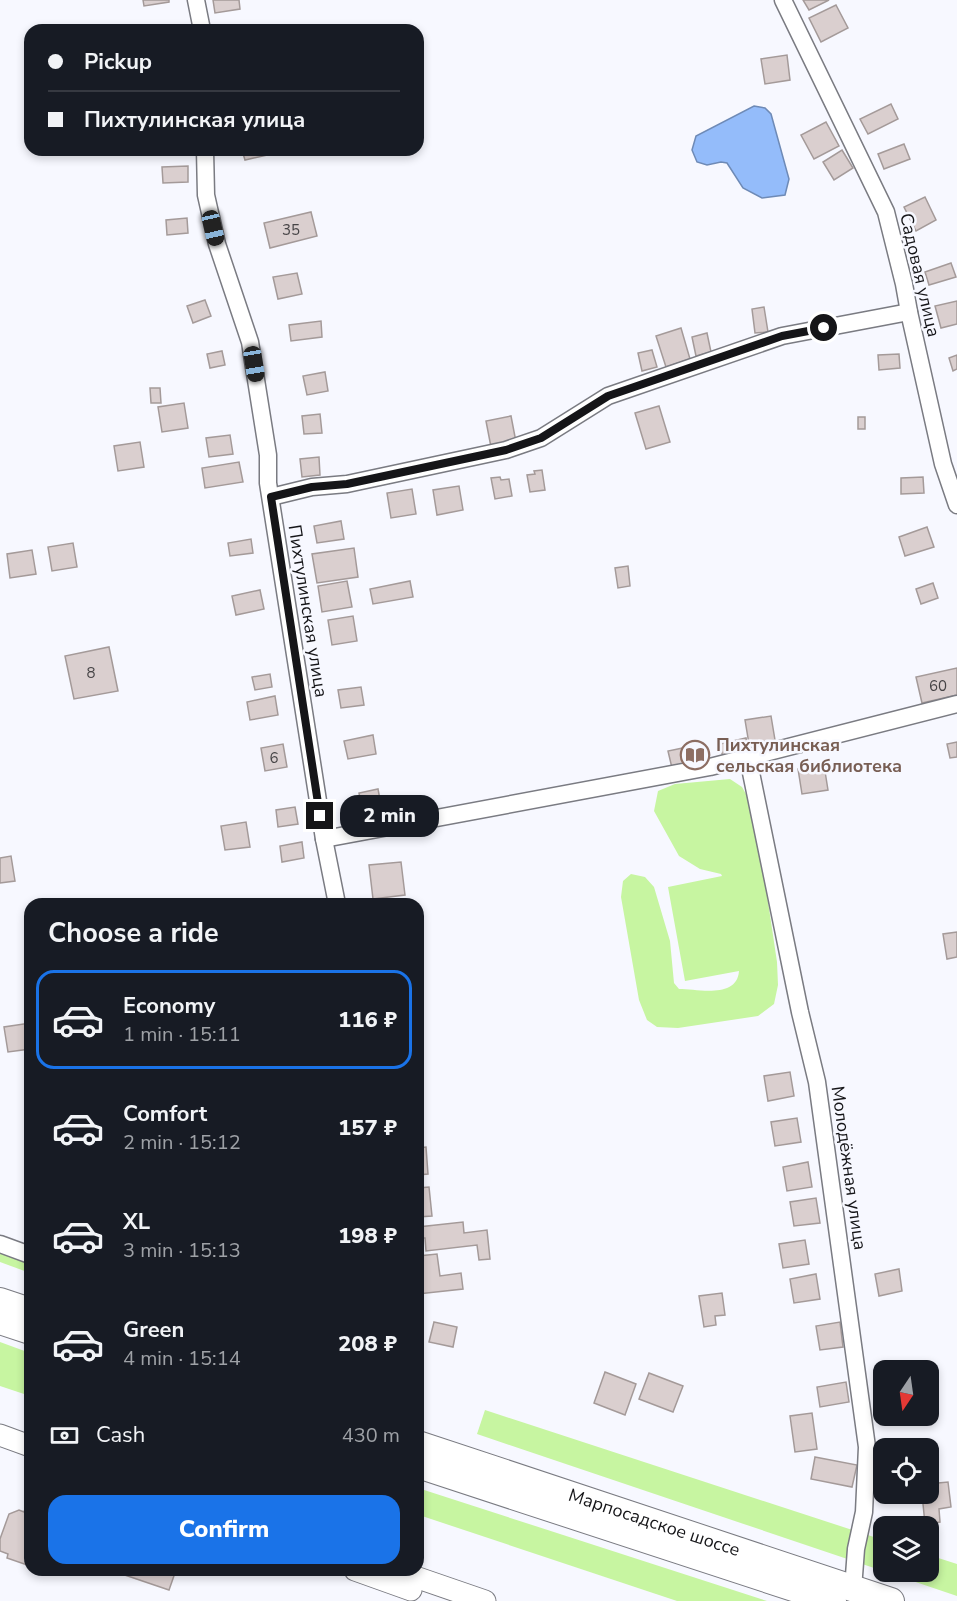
<!DOCTYPE html>
<html lang="en">
<head>
<meta charset="utf-8">
<style>
	body { margin:0; font-family:"Nunito Sans",sans-serif; background:#242831; color:#f1f3f6; height:100vh; display:flex; flex-direction:column; font-size:22px; white-space:nowrap }
	* { box-sizing:border-box; margin:0 }
	p { font-size:20px; color:#9ea1a6 }
	.icon { flex:none; width:33px; height:33px; fill:none; stroke:currentColor; stroke-width:2; stroke-linecap:round; stroke-linejoin:round }
	.map { position:relative; flex:1; overflow:hidden }
	.side { position:absolute; left:24px; top:898px; width:400px; height:678px; display:flex; flex-direction:column; background:#171b24; border-radius:18px; box-shadow:0 3px 9px #0003 }
	.side>* { flex:none }
	.hud { position:absolute; left:24px; top:24px; width:400px; height:132px; border-radius:18px; box-shadow:0 3px 9px #0003; display:grid; align-content:center; height:132px; padding:0 24px; background:#171b24 }
	.needle { width:39px; rotate:193deg }
	.buttons { position:absolute; left:873px; top:1360px; display:grid; gap:12px }
	.buttons a { display:grid; place-items:center; width:66px; height:66px; border-radius:12px; background:#171b24; box-shadow:0 3px 9px #0003; font-size:30px }
	.end { position:absolute; width:27px; height:27px; margin:-14px; border:8px solid #151518; background:#fff; box-shadow:0 0 0 3px #fff }
	.from { border-radius:50% }
	.bubble { position:absolute; height:42px; border-radius:18px; background:#171b24; box-shadow:0 3px 9px #0003; font-size:20px; font-weight:800; line-height:42px; text-align:center }
	.car { position:absolute; width:18px; height:36px; margin:-18px -9px; border-radius:8px; box-shadow:0 0 4px 2px #0007; background:linear-gradient(#222 24%,#8ab4d8 0 40%,#222 0 76%,#8ab4d8 0 86%,#222 0) }
	.hud b { display:flex; align-items:center; gap:21px; height:57px; font-size:22px }
	.hud b+b { border-top:2px solid #363941 }
	.hud i { width:15px; height:15px; background:#f1f3f6 }
	ul { padding:0; list-style:none }
	li { display:flex; align-items:center; gap:18px; height:99px; margin:0 12px 9px; padding:0 12px; border:3px solid transparent; border-radius:18px }
	li div { flex:1 }
	li b { display:block; font-size:22px }
	li em { font-style:normal; font-weight:800 }
	li.current { border-color:#1a73e8 }
	li>.icon { width:54px; height:54px; stroke-width:1.5 }
	h2 { padding:0 24px; font-size:27px; line-height:72px }
	.pay { display:flex; align-items:center; gap:15px; height:66px; padding:0 24px; font-size:22px }
	.pay p { margin-inline-start:auto }
	.button { display:flex; gap:12px; margin-top:auto; padding:12px 24px }
	.button a { flex:1; height:69px; border-radius:18px; background:#1a73e8; color:#fff; font-size:24px; font-weight:800; line-height:69px; text-align:center }
	.map>svg:first-child { display:block }
</style>
</head>
<body>
<div class="map">
<svg width="957" height="1601" viewBox="0 0 957 1601">
	<rect width="100%" height="100%" fill="#f7f8ff"/>
	<g fill="#c7f5a1">
		<path d="M730,779l12,8 12,21 23,154 1,23 -4,19 -16,12 -80,12 -21,-1 -10,-7 -8,-20 -18,-103 2,-16 8,-7 14,3 9,10 16,54 4,42 5,6c19,0 58,10 60,-18l-54,10 -17,-94 54,-11 -1,-2 -21,-5 -21,-13 -25,-45 4,-20 17,-7z"/>
		<path d="M0,1244l30,11v18l-30,-11z"/>
		<path d="M0,1342l30,11v43l-30,-10z"/>
		<path d="M485,1410l398,130v31l-406,-137z"/>
		<path d="M421,1489l346,112h-90l-258,-86v-15z"/>
		<path d="M929,1555l28,9v32l-71,-24h42z"/>
	</g>
	<path fill="#94bcfa" stroke="#6e8ab6" stroke-width="1.5" d="M754,106l11,2 6,6 18,65 -4,16 -23,3 -19,-10 -16,-25 -6,-1 -14,3 -10,-3 -5,-12 4,-14z"/>
	<g fill="#dacfcf" stroke="#a49a99" stroke-width="1.5">
		<path d="M143,0h26v2l-25,4z"/>
		<path d="M213,0h26l1,9 -25,4z"/>
		<path d="M803,0h26l-20,10z"/>
		<path d="M836,5l12,23 -27,14 -12,-24z"/>
		<path d="M787,55l3,25 -25,4 -4,-25z"/>
		<path d="M891,104l7,15 -30,15 -8,-15z"/>
		<path d="M826,122l13,24 -25,13 -13,-24z"/>
		<path d="M904,144l6,15 -26,10 -6,-15z"/>
		<path d="M242,150h29l1,4 -27,6z"/>
		<path d="M842,150l11,18 -19,12 -11,-18z"/>
		<path d="M188,166v16l-25,1 -1,-16z"/>
		<path d="M925,197l11,23 -20,11 -12,-24z"/>
		<path d="M311,212l6,24 -47,12 -6,-25z"/>
		<path d="M187,218l1,15 -21,2 -1,-15z"/>
		<path d="M951,263l5,14 -27,8 -4,-13z"/>
		<path d="M297,273l5,21 -24,5 -5,-22z"/>
		<path d="M205,300l6,16 -18,7 -6,-17z"/>
		<path d="M957,301v23l-16,4 -6,-22z"/>
		<path d="M764,307l4,25 -13,1 -3,-24z"/>
		<path d="M321,321l1,16 -31,4 -2,-16z"/>
		<path d="M681,328l9,31 -24,8 -10,-31z"/>
		<path d="M707,333l4,19 -15,4 -4,-19z"/>
		<path d="M652,350l5,17 -15,4 -4,-18z"/>
		<path d="M222,351l3,14 -15,3 -3,-14z"/>
		<path d="M899,354l1,14 -21,2 -1,-15z"/>
		<path d="M957,355v14l-4,2 -4,-13z"/>
		<path d="M325,372l3,19 -21,4 -4,-19z"/>
		<path d="M150,388h10l1,15h-10z"/>
		<path d="M184,403l4,25 -26,4 -4,-25z"/>
		<path d="M659,406l11,36 -24,7 -11,-36z"/>
		<path d="M320,414l2,19 -18,1 -2,-18z"/>
		<path d="M511,416l5,26 -25,5 -5,-26z"/>
		<rect x="858" y="417" width="7" height="12"/>
		<path d="M230,435l3,19 -24,3 -3,-19z"/>
		<path d="M140,442l4,25 -26,4 -4,-25z"/>
		<path d="M319,457l1,18 -18,2 -2,-18z"/>
		<path d="M239,462l4,20 -38,6 -3,-20z"/>
		<path d="M542,470l3,20 -15,2 -3,-17 8,-1 -1,-3z"/>
		<path d="M500,477l1,3 8,-1 3,17 -17,3 -4,-21z"/>
		<path d="M923,477l1,16 -23,1v-16z"/>
		<path d="M459,486l4,24 -26,5 -4,-25z"/>
		<path d="M412,489l4,25 -25,4 -4,-25z"/>
		<path d="M341,521l3,18 -27,4 -3,-17z"/>
		<path d="M927,527l7,20 -29,9 -6,-19z"/>
		<path d="M251,539l2,14 -23,3 -2,-13z"/>
		<path d="M73,543l4,24 -25,4 -4,-24z"/>
		<path d="M354,548l4,29 -41,6 -5,-29z"/>
		<path d="M32,550l4,24 -26,4 -3,-24z"/>
		<path d="M628,566l2,20 -12,2 -3,-20z"/>
		<path d="M347,581l5,26 -30,5 -4,-26z"/>
		<path d="M410,581l3,16 -40,7 -3,-15z"/>
		<path d="M933,583l5,15 -17,6 -5,-15z"/>
		<path d="M260,590l4,19 -28,6 -4,-19z"/>
		<path d="M353,616l4,25 -25,4 -4,-25z"/>
		<path d="M109,647l9,44 -44,8 -9,-43z"/>
		<path d="M957,668v27l-35,8 -6,-26z"/>
		<path d="M270,674l2,13 -17,3 -3,-13z"/>
		<path d="M361,687l3,18 -23,3 -3,-18z"/>
		<path d="M275,696l3,19 -28,5 -3,-18z"/>
		<path d="M771,716l4,24 -26,4 -4,-24z"/>
		<path d="M373,735l3,19 -28,5 -4,-18z"/>
		<path d="M746,738l3,13 -26,7 -3,-14z"/>
		<path d="M957,742v15l-7,1 -3,-14z"/>
		<path d="M283,744l4,23 -22,4 -4,-23z"/>
		<path d="M697,745l4,17 -29,6 -4,-17z"/>
		<path d="M824,765l4,25 -26,4 -4,-25z"/>
		<path d="M378,789l3,16 -19,4 -3,-16z"/>
		<path d="M295,807l3,17 -20,3 -2,-17z"/>
		<path d="M246,822l4,25 -25,3 -4,-24z"/>
		<path d="M302,842l2,16 -22,4 -2,-16z"/>
		<path d="M11,856l4,25 -15,2v-25z"/>
		<path d="M401,862l4,33 -32,4 -4,-34z"/>
		<path d="M957,932v25l-10,2 -4,-25z"/>
		<path d="M30,1023v26l-22,3 -4,-25z"/>
		<path d="M790,1072l4,24 -26,5 -4,-25z"/>
		<path d="M797,1118l4,24 -26,4 -4,-24z"/>
		<path d="M426,1147l2,27 -10,1v-27z"/>
		<path d="M808,1162l4,25 -25,4 -4,-24z"/>
		<path d="M429,1187l3,29 -14,1v-29z"/>
		<path d="M816,1198l4,25 -26,3 -4,-24z"/>
		<path d="M463,1222l1,11 23,-3 3,29 -11,1 -2,-15 -51,6 -1,-13h-7v-11z"/>
		<path d="M805,1240l4,24 -26,4 -4,-24z"/>
		<path d="M437,1254l3,22 21,-3 2,16 -45,5v-38z"/>
		<path d="M899,1269l3,22 -23,5 -4,-22z"/>
		<path d="M816,1274l4,25 -26,4 -4,-24z"/>
		<path d="M722,1293l3,22 -10,1 1,9 -12,2 -5,-31z"/>
		<path d="M434,1322l23,5 -4,20 -24,-5z"/>
		<path d="M840,1322l3,25 -23,3 -4,-24z"/>
		<path d="M605,1372l31,12 -11,31 -31,-12z"/>
		<path d="M649,1373l34,13 -10,26 -34,-13z"/>
		<path d="M846,1382l3,20 -29,5 -3,-20z"/>
		<path d="M812,1413l5,36 -22,3 -5,-36z"/>
		<path d="M815,1457l42,8 -5,22 -41,-8z"/>
		<path d="M948,1482l3,25 -12,2 1,13 -15,2 -3,-30h6v-10z"/>
		<path d="M28,1508l2,1v57l-23,-8 1,-4 -8,-3v-12l9,-25 10,-4 5,2 1,-3z"/>
		<path d="M110,1570h66l-7,20z"/>
	</g>
	<g fill="none" stroke-linecap="round" stroke-linejoin="round">
		<g stroke="#7a7b82" stroke-width="19">
			<g id="minor">
				<path d="M196,0l6,30"/>
				<path d="M783,0l103,212 18,72 5,28 34,152 14,41"/>
				<path d="M205,150l1,45 11,49 33,98 18,113v28l56,356 13,65"/>
				<path d="M271,497l41,-10 35,-3 159,-34 35,-12 67,-42 174,-60 127,-24"/>
				<path d="M748,758l52,254 17,70 50,365 -3,65 -8,37 -3,40"/>
				<path d="M324,839l386,-72 247,-63"/>
				<path d="M0,1244l30,11"/>
			</g>
		</g>
		<g stroke="#7a7b82" stroke-width="23">
			<g id="tertiary">
				<path d="M0,1435l30,11"/>
				<path d="M355,1570l56,20"/>
				<path d="M395,1570l90,31"/>
			</g>
		</g>
		<g stroke="#7a7b82" stroke-width="28">
			<g id="primary">
				<path d="M0,1301l30,10"/>
				<path d="M0,1321l30,10"/>
				<path id="s1" d="M418,1444l473,157"/>
				<path d="M418,1465l415,136"/>
			</g>
		</g>
		<use href="#minor" stroke="#fff" stroke-width="16"/>
		<use href="#tertiary" stroke="#fff" stroke-width="21"/>
		<use href="#primary" stroke="#fff" stroke-width="26"/>
	</g>
	<g fill="none" stroke-linecap="round" stroke-linejoin="round">
		<path stroke="#151518" stroke-width="8" d="M320,816l-49,-319 41,-10 35,-3 159,-34 35,-12 67,-42 174,-60 42,-8"/>
	</g>
	<defs>
		<g id="library-ring" transform="scale(1.5)"><circle r="9.5" fill="#f7f8ff" stroke="#8d6e63" stroke-width="1.5"/><path d="M-6-4Q-3-5.5-.7-3.5V5Q-3 3-6 4ZM6-4Q3-5.5 .7-3.5V5Q3 3 6 4Z" fill="#8d6e63"/></g>
	</defs>
	<g fill-rule="evenodd">
		<use href="#library-ring" x="695" y="755"/>
	</g>
	<g text-anchor="middle" dominant-baseline="central" stroke-width="5" stroke-linejoin="round" paint-order="stroke">
		<g font-size="15" fill="#464446">
			<text x="291" y="230">35</text>
			<text x="91" y="673">8</text>
			<text x="938" y="686">60</text>
			<text x="274" y="758">6</text>
		</g>
		<g font-size="18" fill="#151518" stroke="#f7f8ff">
			<text transform="translate(920 275) rotate(77)">Садовая улица</text>
			<text transform="translate(308 611) rotate(81)">Пихтулинская улица</text>
			<text transform="translate(849 1168) rotate(82)">Молодёжная улица</text>
			<text stroke="none"><textPath href="#s1" startOffset="249">Марпосадское шоссе</textPath></text>
		</g>
		<g font-size="18" font-weight="bold" fill="#785e54" stroke="#f7f8ff" text-anchor="start">
			<text x="716" y="745">Пихтулинская<tspan x="716" dy="21">сельская библиотека</tspan></text>
		</g>
	</g>
</svg>
<div class="buttons">
<a><svg class="needle" viewBox="-14 -14 28 28"><path d="M0-13l5 13h-10z" fill="#e53935"/><path d="M0 13l5-13h-10z" fill="#9ea1a6"/></svg></a>
<a><svg class="icon" aria-label="locate" viewBox="0 0 24 24"><circle cx="12" cy="12" r="6"/><path d="M12 2v4M12 18v4M2 12h4M18 12h4"/></svg></a>
<a><svg class="icon" aria-label="layers" viewBox="0 0 24 24"><path d="M12 4l9 5-9 5-9-5zM3 14l9 5 9-5"/></svg></a>
</div>
<i class="end from" style="left:824px;top:328px"></i>
<i class="end" style="left:320px;top:816px"></i>
<div class="bubble" style="left:340px;top:795px;width:99px">2 min</div>
<i class="car" style="left:213px;top:228px;rotate:167deg"></i>
<i class="car" style="left:254px;top:364px;rotate:171deg"></i>
<div class="hud">
<b><i class="from"></i>Pickup</b>
<b><i></i>Пихтулинская улица</b>
</div>
<section class="side">
<h2>Choose a ride</h2>
<ul>
<li class="current"><svg class="icon" aria-label="car" viewBox="0 0 24 24"><path d="M5 17H2v-5l4-1 3-4h7l3 4 3 1v5h-3M9 17h6M6 11h13"/><circle cx="7" cy="17" r="2"/><circle cx="17" cy="17" r="2"/></svg><div><b>Economy</b><p>1 min · 15:11</p></div><em>116 ₽</em></li>
<li><svg class="icon" aria-label="car" viewBox="0 0 24 24"><path d="M5 17H2v-5l4-1 3-4h7l3 4 3 1v5h-3M9 17h6M6 11h13"/><circle cx="7" cy="17" r="2"/><circle cx="17" cy="17" r="2"/></svg><div><b>Comfort</b><p>2 min · 15:12</p></div><em>157 ₽</em></li>
<li><svg class="icon" aria-label="car" viewBox="0 0 24 24"><path d="M5 17H2v-5l4-1 3-4h7l3 4 3 1v5h-3M9 17h6M6 11h13"/><circle cx="7" cy="17" r="2"/><circle cx="17" cy="17" r="2"/></svg><div><b>XL</b><p>3 min · 15:13</p></div><em>198 ₽</em></li>
<li><svg class="icon" aria-label="car" viewBox="0 0 24 24"><path d="M5 17H2v-5l4-1 3-4h7l3 4 3 1v5h-3M9 17h6M6 11h13"/><circle cx="7" cy="17" r="2"/><circle cx="17" cy="17" r="2"/></svg><div><b>Green</b><p>4 min · 15:14</p></div><em>208 ₽</em></li>
</ul>
<div class="pay"><svg class="icon" aria-label="cash" viewBox="0 0 24 24"><path d="M3 7h18v10H3z"/><circle cx="12" cy="12" r="2"/></svg>Cash<p>430 m</p></div>
<div class="button"><a>Confirm</a></div>
</section>
</div>
</body>
</html>
